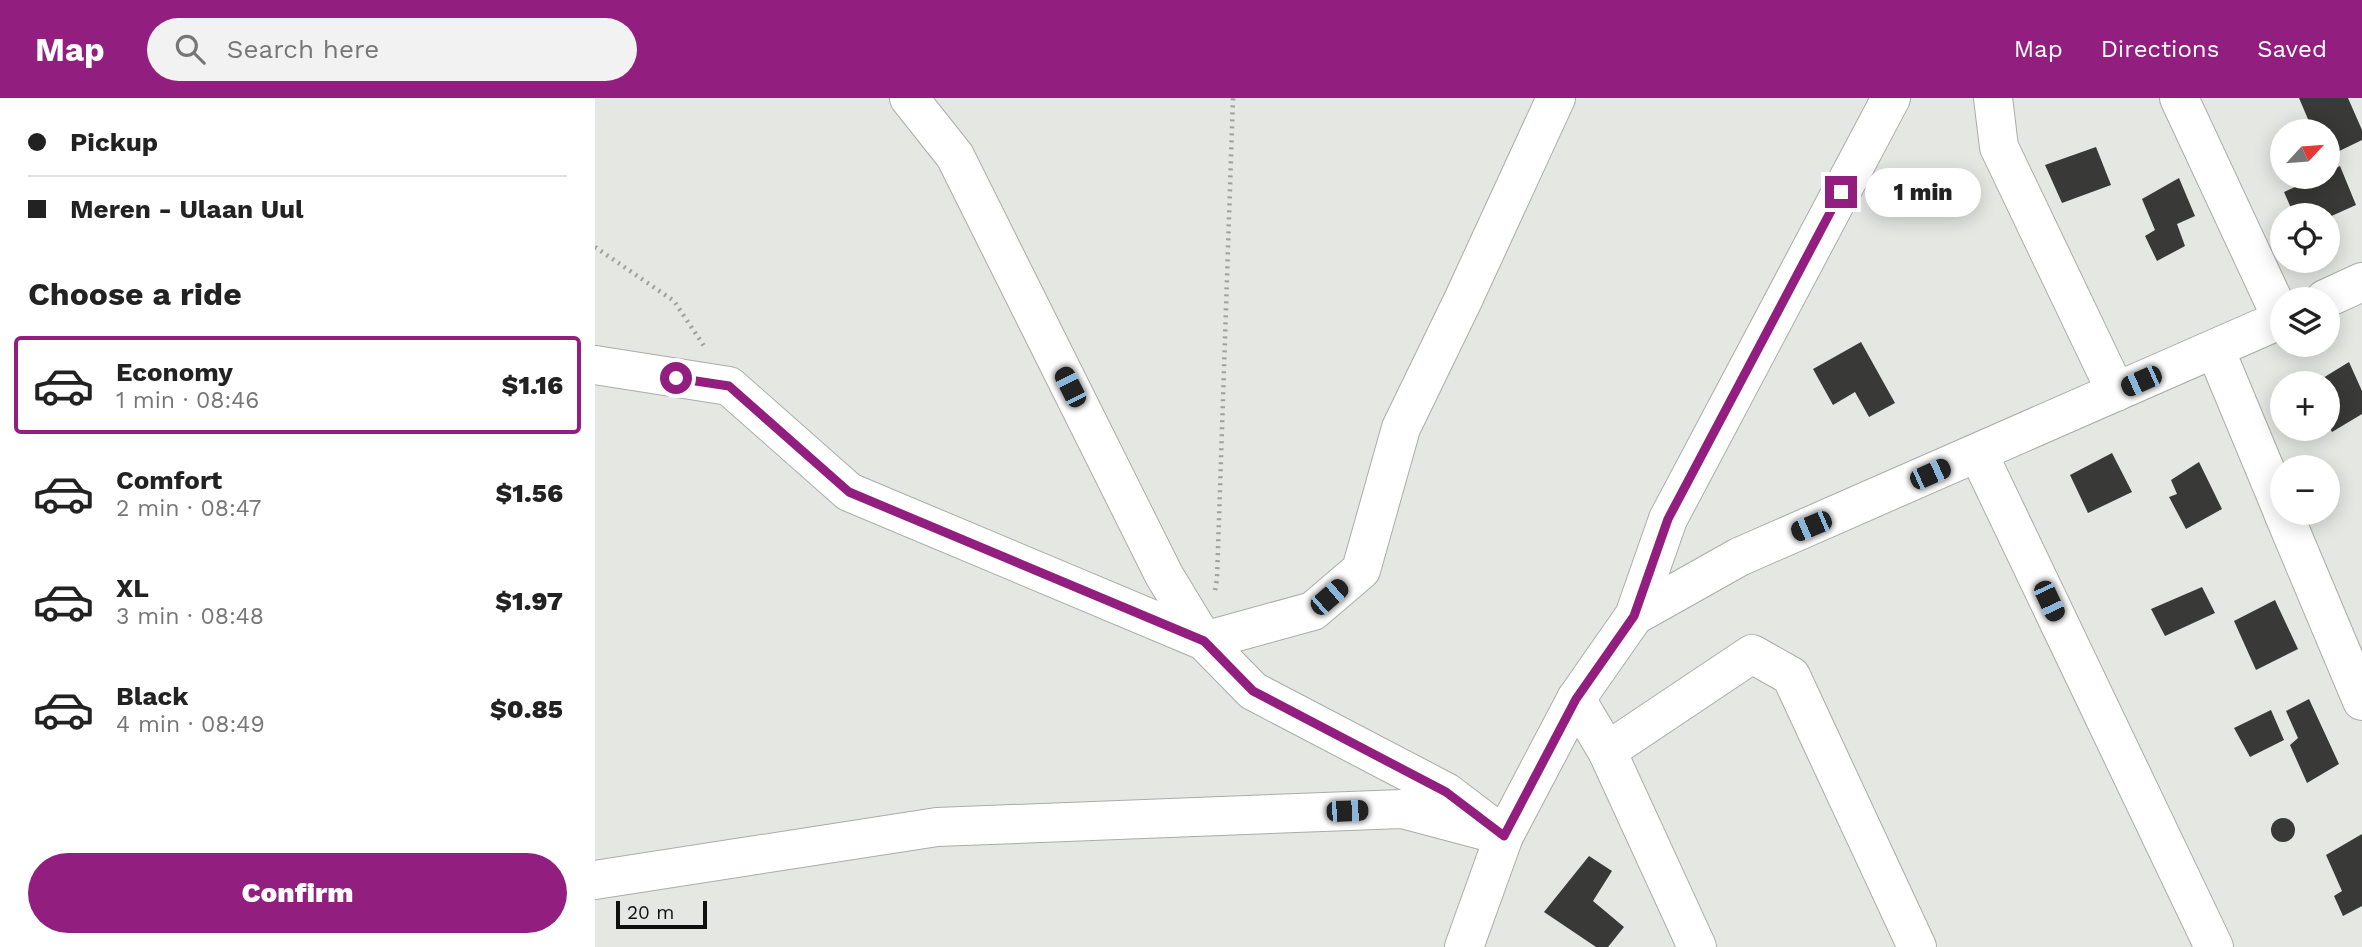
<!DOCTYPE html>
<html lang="en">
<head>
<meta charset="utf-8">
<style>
	body { margin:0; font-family:"Work Sans",sans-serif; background:#f2f2f2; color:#222; height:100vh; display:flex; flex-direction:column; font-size:26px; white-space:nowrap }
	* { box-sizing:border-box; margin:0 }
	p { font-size:23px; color:#767676 }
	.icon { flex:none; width:38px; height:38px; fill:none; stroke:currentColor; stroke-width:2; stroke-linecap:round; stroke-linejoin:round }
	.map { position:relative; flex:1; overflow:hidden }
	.sheet { display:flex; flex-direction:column; background:#fff; width:595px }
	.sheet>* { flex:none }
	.guide { display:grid; align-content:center; height:154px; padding:0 28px; background:#fff }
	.needle { width:46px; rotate:64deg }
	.controls { position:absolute; left:1675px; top:21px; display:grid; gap:14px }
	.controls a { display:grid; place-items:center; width:70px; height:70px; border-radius:50%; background:#fff; box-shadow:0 4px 18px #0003; font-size:35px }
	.scale { position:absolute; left:21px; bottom:18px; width:91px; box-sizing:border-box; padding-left:7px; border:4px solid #0f100e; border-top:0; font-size:19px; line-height:24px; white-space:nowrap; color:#0f100e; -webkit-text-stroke:5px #e5e7e3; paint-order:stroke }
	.end { position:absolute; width:32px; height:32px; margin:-16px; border:9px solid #921f7f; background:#fff; box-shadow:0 0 0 4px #fff }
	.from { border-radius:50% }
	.bubble { position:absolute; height:49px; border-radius:24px; background:#fff; box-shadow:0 4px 18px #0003; font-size:23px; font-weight:800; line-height:49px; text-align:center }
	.car { position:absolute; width:21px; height:42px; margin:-21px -10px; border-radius:9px; box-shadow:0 0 5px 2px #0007; background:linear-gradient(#222 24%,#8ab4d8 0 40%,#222 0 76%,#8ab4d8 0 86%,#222 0) }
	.guide b { display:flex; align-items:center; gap:24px; height:66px; font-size:26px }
	.guide b+b { border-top:2px solid #e0e0e0 }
	.guide i { width:18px; height:18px; background:#222 }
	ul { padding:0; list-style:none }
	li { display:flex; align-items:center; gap:21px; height:98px; margin:0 14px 10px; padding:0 14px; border:4px solid transparent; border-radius:7px }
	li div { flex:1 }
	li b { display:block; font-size:26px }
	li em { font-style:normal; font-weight:800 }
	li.on { border-color:#921f7f }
	li>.icon { width:63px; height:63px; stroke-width:1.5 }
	h2 { padding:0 28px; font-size:32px; line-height:84px }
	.button { display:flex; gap:14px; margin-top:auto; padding:14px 28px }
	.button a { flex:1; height:80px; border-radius:42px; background:#921f7f; color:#fff; font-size:28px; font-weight:800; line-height:80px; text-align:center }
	header { display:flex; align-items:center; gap:42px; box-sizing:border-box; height:98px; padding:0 35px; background:#921f7f; color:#fff }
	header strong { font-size:33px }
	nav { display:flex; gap:38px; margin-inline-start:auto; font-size:24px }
	.search { width:490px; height:63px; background:#f2f2f2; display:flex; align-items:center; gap:18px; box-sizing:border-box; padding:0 24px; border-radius:38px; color:#767676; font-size:26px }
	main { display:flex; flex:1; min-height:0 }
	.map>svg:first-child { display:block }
</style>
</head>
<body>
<header>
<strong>Map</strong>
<div class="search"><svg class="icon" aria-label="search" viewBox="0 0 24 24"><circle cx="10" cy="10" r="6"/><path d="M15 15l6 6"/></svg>Search here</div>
<nav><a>Map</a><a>Directions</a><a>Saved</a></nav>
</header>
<main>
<section class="sheet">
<div class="guide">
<b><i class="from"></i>Pickup</b>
<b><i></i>Meren - Ulaan Uul</b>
</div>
<h2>Choose a ride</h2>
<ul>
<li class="on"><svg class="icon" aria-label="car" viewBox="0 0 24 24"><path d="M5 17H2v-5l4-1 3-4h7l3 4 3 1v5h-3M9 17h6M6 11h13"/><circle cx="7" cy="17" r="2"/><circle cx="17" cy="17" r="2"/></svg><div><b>Economy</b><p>1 min · 08:46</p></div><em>$1.16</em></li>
<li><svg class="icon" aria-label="car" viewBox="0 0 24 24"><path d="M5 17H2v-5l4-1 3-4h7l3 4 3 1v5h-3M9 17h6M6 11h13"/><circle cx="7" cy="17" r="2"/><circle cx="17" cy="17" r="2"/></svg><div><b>Comfort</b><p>2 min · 08:47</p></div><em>$1.56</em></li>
<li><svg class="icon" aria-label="car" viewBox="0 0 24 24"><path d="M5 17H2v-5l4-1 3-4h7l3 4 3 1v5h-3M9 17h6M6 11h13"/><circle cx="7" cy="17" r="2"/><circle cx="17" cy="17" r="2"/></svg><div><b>XL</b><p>3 min · 08:48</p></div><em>$1.97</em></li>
<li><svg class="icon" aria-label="car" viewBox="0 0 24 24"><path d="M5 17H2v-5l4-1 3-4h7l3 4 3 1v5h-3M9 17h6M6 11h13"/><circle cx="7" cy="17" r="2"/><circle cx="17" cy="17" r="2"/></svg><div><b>Black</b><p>4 min · 08:49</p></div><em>$0.85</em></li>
</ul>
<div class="button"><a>Confirm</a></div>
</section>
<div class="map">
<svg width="1767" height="849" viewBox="0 0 1767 849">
	<rect width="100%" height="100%" fill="#e5e7e3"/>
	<g fill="#393a37">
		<path d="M1704,0h49l14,32v10l-35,17v-26h-14z"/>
		<path d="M1501,49l15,38 -49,18 -17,-38z"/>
		<path d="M1745,68l16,39 -29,13v-3h-33l-10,-23 34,-15h9v-5z"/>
		<path d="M1584,80l16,38 -18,8 8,22 -28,15 -12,-25 10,-6 -13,-31z"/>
		<path d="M1266,244l34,61 -26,14 -14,-25 -22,13 -20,-36z"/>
		<path d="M1754,264l13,29v23l-30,18 -5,-10v-13l3,-2 -3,-6v-18h-8l-1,-2z"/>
		<path d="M1517,355l20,39 -44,21 -18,-38z"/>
		<path d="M1604,364l23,47 -36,20 -17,-32 8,-3 -6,-14z"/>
		<path d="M1607,489l13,26 -50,23 -14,-27z"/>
		<path d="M1680,502l23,49 -42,21 -22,-49z"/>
		<path d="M1714,601l30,65 -32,19 -17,-38 8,-7 -12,-27z"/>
		<path d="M1676,612l13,30 -34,17 -16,-29z"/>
		<circle cx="1688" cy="732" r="12"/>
		<path d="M1767,736v72l-19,10 -9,-20 8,-5 -16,-36z"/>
		<path d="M994,758l23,15 -19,30 31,26 -16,20h-12l-52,-35z"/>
	</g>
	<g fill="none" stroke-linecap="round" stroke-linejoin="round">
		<g stroke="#aaaca8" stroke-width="40">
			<g id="minor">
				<path d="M314,0l46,58 209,419 40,66 49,50 193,101 58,44"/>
				<path d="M1398,0l6,49 117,245"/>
				<path d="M1584,0l103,221"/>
				<path d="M1730,201l37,-17"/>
				<path d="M1620,251l67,161"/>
				<path d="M0,267l134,21 120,106 355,149 109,-30 48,-41 40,-142 62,-128 93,-202"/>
				<path d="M1383,355l236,494"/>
				<path d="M1688,415l79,188"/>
				<path d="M1039,518l105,-59 543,-238"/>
				<path d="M981,601l31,52 90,196"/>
				<path d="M1012,653l145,-97 39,22 126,271"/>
				<path d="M0,782l342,-53 465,-18 83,22"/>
				<path d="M869,849l40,-111 72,-137 58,-83 34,-97 223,-421"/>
			</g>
		</g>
		<g stroke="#9ea09c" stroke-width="4.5" stroke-dasharray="2 5" stroke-linecap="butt">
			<path d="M0,149l79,54 30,45"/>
			<path d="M620,492l2,-11 16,-481"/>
		</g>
		<use href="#minor" stroke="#fff" stroke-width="38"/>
	</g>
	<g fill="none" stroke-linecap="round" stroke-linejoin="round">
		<path stroke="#921f7f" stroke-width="9" d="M81,280l53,8 120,106 355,149 49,50 193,101 58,44 72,-137 58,-83 34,-97 173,-327"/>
	</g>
</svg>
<div class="controls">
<a><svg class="needle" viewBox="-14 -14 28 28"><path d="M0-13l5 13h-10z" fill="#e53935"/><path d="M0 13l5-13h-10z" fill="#767676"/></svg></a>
<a><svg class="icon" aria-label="locate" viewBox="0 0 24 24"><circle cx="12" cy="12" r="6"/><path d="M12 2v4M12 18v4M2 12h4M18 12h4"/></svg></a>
<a><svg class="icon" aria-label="layers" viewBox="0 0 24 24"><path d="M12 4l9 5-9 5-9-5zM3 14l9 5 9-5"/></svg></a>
<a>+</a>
<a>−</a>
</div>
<div class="scale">20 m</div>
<i class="end from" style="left:81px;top:280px"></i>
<i class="end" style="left:1246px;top:94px"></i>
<div class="bubble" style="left:1270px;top:70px;width:116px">1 min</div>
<i class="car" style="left:1546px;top:283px;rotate:246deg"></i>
<i class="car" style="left:475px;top:289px;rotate:333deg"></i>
<i class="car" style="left:1335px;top:376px;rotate:66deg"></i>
<i class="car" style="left:1216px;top:428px;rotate:247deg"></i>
<i class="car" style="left:734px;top:499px;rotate:49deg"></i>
<i class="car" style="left:1454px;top:503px;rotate:155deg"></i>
<i class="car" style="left:752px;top:713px;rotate:88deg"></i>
</div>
</main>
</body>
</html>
